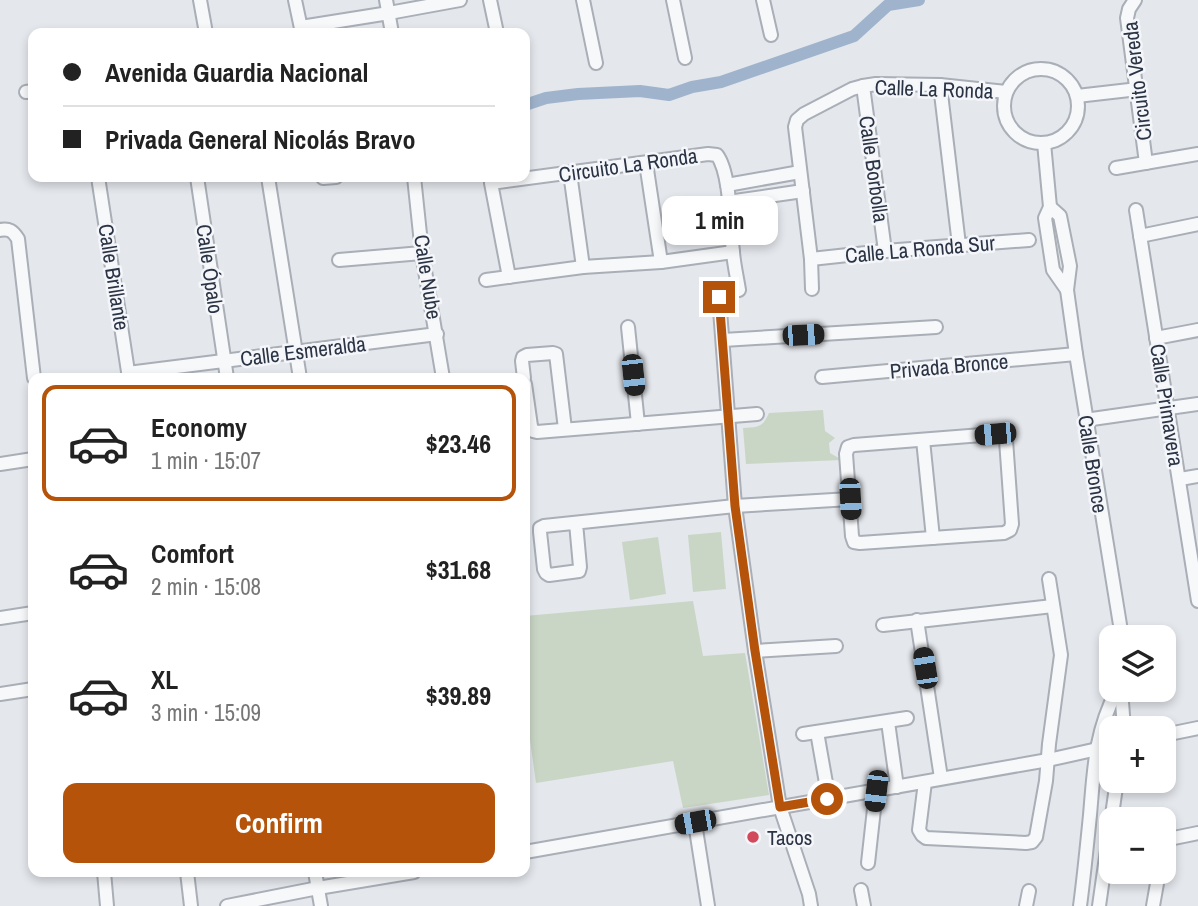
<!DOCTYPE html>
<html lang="en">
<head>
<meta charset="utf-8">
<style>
	body { margin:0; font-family:"Archivo Narrow",sans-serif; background:#f2f2f2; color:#222; height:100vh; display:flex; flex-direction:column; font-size:26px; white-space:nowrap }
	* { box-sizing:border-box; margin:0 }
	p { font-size:23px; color:#767676 }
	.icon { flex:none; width:38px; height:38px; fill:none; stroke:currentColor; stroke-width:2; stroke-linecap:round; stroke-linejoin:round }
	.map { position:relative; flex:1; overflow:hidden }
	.side { position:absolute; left:28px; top:373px; width:502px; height:504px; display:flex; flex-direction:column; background:#fff; border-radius:14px; box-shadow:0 4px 10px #0003 }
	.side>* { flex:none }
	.hud { position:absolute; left:28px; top:28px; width:502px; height:154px; border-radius:14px; box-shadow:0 4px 10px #0003; display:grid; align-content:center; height:154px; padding:0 35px; background:#fff }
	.tools { position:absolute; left:1099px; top:625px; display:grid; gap:14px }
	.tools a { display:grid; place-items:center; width:77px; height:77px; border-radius:14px; background:#fff; box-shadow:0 4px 10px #0003; font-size:35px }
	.end { position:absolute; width:32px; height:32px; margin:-16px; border:9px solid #b45309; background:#fff; box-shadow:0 0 0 4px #fff }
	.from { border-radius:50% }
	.bubble { position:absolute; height:49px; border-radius:14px; background:#fff; box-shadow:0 4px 10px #0003; font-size:23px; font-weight:700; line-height:49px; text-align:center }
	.car { position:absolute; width:21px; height:42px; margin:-21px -10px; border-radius:9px; box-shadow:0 0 5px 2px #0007; background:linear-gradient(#222 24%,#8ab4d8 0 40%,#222 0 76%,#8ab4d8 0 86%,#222 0) }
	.hud b { display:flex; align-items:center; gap:24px; height:66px; font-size:26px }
	.hud b+b { border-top:2px solid #e0e0e0 }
	.hud i { width:18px; height:18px; background:#222 }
	ul { padding:12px 0 0; list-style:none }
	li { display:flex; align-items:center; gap:21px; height:116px; margin:0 14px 10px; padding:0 21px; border:4px solid transparent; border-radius:14px }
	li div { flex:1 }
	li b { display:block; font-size:26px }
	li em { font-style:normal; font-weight:700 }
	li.current { border-color:#b45309 }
	li>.icon { width:63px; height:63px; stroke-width:1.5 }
	.action { display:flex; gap:14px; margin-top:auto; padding:14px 35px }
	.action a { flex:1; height:80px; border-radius:14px; background:#b45309; color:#fff; font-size:28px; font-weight:700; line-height:80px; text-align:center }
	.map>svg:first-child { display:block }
</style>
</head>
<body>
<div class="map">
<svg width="1198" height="906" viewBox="0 0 1198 906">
	<rect width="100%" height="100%" fill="#e4e7ec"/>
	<g fill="#c9d6c5">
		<path d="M823,410l2,21 10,7 -6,5 1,10 12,7 -96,4 -3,-36c16,-1 19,0 26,-15z"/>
		<path d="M721,532l5,57 -33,3 -5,-57z"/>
		<path d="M658,537l8,57 -36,6 -8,-58z"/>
		<path d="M693,601l10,55 42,-3 24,142 -86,13 -10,-47 -137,22 -11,-79v-88z"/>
	</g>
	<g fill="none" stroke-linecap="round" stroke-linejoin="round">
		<path stroke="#9fb4cc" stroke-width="12" d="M525,105l21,-7 32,-4 62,-3 29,4 23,-8 29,-5 133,-46 34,-31 31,-5"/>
		<g stroke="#a9aeb7" stroke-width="16">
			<g id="minor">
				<path d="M200,0l6,33"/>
				<path d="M295,0l7,33"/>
				<path d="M386,0l6,33"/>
				<path d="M490,0l7,33"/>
				<path d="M583,0l13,63"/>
				<path d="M673,0l12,58"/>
				<path d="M763,0l8,35"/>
				<path d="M1135,0l-6,9 -2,9 19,145"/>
				<path d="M301,27l88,-14 71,-13"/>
				<circle cx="1041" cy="106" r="37"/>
				<path d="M940,85l19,160"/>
				<path d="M863,86l22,165"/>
				<path d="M26,92l7,-1"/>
				<path d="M1077,96l61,-7"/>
				<path d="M1044,143l6,64 -5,11 8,52 14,20"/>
				<path d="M646,163l15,99"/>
				<path d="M1116,168l82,-14"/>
				<path d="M570,173l13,94"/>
				<path d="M98,177l31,201"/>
				<path d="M197,177l30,201"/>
				<path d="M268,177l32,201"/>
				<path d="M414,177l8,76 21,125"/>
				<path d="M323,178l13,-1"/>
				<path d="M727,185l73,-13"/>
				<path d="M728,202l75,-11"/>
				<path d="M1050,207l10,9 10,50 -3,24 9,64 46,283"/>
				<path d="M1136,210l62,391"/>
				<path d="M0,230c9,-2 13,1 18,9l16,139"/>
				<path d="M1140,236l58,-12"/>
				<path d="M811,259l74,-8 144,-11"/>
				<path d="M339,260l83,-7"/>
				<path d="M509,277l-18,-94 217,-29 9,1c14,19 13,72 16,97 1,13 4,25 6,38"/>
				<path d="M486,280l97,-13 78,-5 72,-10"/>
				<path d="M812,289l-1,-30 -16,-132 2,-7 7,-6 48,-25 11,-3 13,-2 64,1 66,7"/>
				<path d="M719,297l16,209 20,145 25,156 29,87 2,12"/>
				<path d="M628,327l10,97"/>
				<path d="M1156,338l42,-8"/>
				<path d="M723,340l213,-13"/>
				<path d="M128,373l309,-39"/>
				<path d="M822,377l254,-23"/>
				<path d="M524,378l-2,-17 1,-4 4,-2 26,-2 3,1 9,75"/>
				<path d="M525,384l6,42 2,5 4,1 220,-18"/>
				<path d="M1085,420l113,-16"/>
				<path d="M995,434l7,1 4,5 6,84 -2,6 -6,3 -144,10 -6,-1 -2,-6 -6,-82 2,-7 6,-2z"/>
				<path d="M923,440l10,98"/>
				<path d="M0,464l33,-5"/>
				<path d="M1180,479l18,-3"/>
				<path d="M576,523l4,44 -1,4 -30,4 -3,-2 -2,-4 -4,-37v-4l4,-2 191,-20 115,-7"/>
				<path d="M0,618l33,-5"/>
				<path d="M917,620l24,158"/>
				<path d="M883,625l170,-19"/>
				<path d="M755,651l81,-5"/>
				<path d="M1119,690l3,12 2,26"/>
				<path d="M0,694l33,-5"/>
				<path d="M888,722l9,65"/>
				<path d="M817,732l9,51 1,16"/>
				<path d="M803,734l104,-16"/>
				<path d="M1164,735l34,-7"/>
				<path d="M925,782l-6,48 3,5 4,3 100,5 6,-1 4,-5 10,-56 3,-37 12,-89 -12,-76"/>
				<path d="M695,823l13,83"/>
				<path d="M1164,840l34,-7"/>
				<path d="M525,852l523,-92 63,-14"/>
				<path d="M868,863l8,-72"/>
				<path d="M104,872l3,34"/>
				<path d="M187,872l4,34"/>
				<path d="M315,872l6,34"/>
				<path d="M861,890l3,16"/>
				<path d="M227,906l91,-18 96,-16"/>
				<path d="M1026,906l3,-15"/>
				<path d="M1080,906c4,-30 7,-61 10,-91 4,-47 5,-83 27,-125"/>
				<path d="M1099,906l18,-126"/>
				<path d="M1153,906l6,-34"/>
			</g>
		</g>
		<use href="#minor" stroke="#f7f8fa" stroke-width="12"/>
	</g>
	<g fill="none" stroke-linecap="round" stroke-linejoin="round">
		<path stroke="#b45309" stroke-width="9" d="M719,297l16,209 20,145 25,156 47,-8"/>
	</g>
	<circle fill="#d1495b" stroke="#f4f6f9" stroke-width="2.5" cx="753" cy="837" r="7"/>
	<g text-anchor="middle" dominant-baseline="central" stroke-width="5" stroke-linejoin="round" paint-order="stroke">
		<g font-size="21" fill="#2b3445" stroke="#f4f6f9">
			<text transform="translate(1137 81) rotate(-97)">Circuito Vereda</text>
			<text transform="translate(934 89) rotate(2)">Calle La Ronda</text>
			<text transform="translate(628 165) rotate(-8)">Circuito La Ronda</text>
			<text transform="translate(874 169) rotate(82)">Calle Borbolla</text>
			<text transform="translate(920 249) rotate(-5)">Calle La Ronda Sur</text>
			<text transform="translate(210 269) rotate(82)">Calle Ópalo</text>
			<text transform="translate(114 277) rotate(81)">Calle Brillante</text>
			<text transform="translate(428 277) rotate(81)">Calle Nube</text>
			<text transform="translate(303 351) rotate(-7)">Calle Esmeralda</text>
			<text transform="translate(949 366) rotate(-5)">Privada Bronce</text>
			<text transform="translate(1167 405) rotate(81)">Calle Primavera</text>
			<text transform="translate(1093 464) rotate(81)">Calle Bronce</text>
		</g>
		<g font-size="21" fill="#2b3445" stroke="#f4f6f9" text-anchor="start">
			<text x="767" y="837">Tacos</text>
		</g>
	</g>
</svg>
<div class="tools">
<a><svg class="icon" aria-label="layers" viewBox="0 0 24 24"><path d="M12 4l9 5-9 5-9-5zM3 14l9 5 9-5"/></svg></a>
<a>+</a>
<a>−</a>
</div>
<i class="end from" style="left:827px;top:799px"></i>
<i class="end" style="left:719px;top:297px"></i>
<div class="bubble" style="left:662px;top:196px;width:116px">1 min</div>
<i class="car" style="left:803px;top:335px;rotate:87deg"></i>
<i class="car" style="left:633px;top:375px;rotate:174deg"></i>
<i class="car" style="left:995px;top:434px;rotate:265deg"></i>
<i class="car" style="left:850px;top:499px;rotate:177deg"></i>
<i class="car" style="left:925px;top:668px;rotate:351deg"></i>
<i class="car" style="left:876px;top:791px;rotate:187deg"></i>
<i class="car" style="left:695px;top:822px;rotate:260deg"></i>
<div class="hud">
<b><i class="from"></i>Avenida Guardia Nacional</b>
<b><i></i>Privada General Nicolás Bravo</b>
</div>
<section class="side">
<ul>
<li class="current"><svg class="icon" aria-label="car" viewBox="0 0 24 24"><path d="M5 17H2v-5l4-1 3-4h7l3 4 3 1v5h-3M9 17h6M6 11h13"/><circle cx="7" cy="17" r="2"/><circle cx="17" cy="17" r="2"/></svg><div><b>Economy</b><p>1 min · 15:07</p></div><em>$23.46</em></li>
<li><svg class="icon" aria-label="car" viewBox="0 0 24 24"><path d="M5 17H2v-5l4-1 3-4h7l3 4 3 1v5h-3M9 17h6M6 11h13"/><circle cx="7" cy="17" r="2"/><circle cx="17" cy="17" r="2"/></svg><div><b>Comfort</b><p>2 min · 15:08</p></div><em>$31.68</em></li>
<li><svg class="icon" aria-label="car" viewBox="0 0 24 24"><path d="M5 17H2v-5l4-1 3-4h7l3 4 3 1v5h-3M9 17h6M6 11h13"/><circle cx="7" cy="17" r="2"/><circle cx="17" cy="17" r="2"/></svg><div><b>XL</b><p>3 min · 15:09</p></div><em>$39.89</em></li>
</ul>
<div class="action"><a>Confirm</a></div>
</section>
</div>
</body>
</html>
